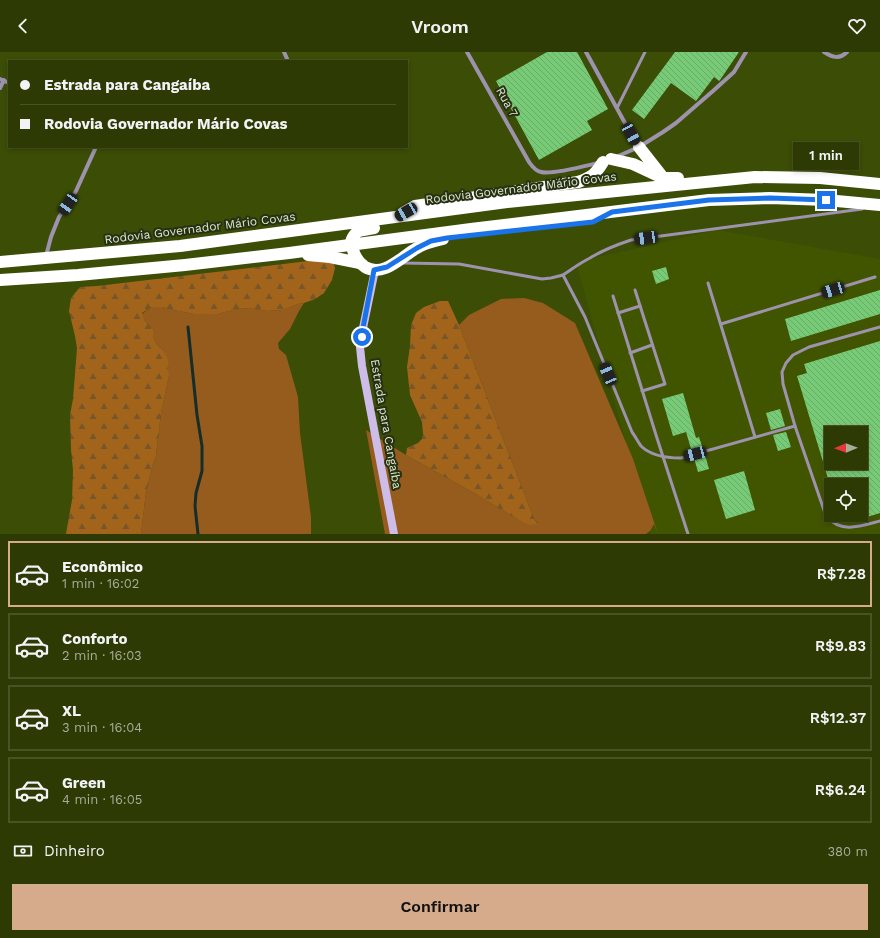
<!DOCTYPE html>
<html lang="pt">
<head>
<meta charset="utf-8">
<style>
	body { margin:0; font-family:"Work Sans",sans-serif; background:#394513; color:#f1f3f6; height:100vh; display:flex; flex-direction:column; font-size:15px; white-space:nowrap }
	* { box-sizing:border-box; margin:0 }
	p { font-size:13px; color:#a7ad9a }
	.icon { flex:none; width:22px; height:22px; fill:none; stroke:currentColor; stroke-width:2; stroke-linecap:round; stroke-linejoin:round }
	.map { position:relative; height:482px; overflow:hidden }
	.sheet { display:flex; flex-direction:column; background:#2d3a04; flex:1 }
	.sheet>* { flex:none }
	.banner { position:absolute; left:8px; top:8px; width:400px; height:88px; border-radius:0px; box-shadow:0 2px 6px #0003,0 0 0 1px #485426; display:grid; align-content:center; height:88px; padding:0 12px; background:#2d3a04 }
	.needle { width:26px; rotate:269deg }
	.controls { position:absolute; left:824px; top:374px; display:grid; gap:8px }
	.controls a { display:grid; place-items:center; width:44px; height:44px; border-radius:0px; background:#2d3a04; box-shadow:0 2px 6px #0003,0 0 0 1px #485426; font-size:20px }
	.end { position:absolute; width:18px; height:18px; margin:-9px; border:5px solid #1a73e8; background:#fff; box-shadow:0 0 0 2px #fff }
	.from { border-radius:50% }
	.bubble { position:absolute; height:28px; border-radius:0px; background:#2d3a04; box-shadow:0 2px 6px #0003,0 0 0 1px #485426; font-size:13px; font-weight:600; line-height:28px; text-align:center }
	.car { position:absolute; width:12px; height:24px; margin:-12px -6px; border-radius:5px; box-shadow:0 0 3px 1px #0007; background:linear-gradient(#222 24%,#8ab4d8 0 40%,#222 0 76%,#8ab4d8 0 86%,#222 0) }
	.banner b { display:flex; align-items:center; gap:14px; height:38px; font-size:15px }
	.banner b+b { border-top:1px solid #485426 }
	.banner i { width:10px; height:10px; background:#f1f3f6 }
	ul { padding:7px 0 0; list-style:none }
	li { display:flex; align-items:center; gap:12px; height:66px; margin:0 8px 6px; padding:0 4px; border:2px solid #485426; border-radius:0px }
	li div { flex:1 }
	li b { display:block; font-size:15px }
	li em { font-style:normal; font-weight:600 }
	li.selected { border-color:#d6ab8b }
	li>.icon { width:36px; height:36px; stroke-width:1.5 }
	.pay { display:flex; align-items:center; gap:10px; height:44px; padding:0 12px; font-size:15px }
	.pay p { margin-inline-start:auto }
	.primary-button { display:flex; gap:8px; margin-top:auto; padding:8px 12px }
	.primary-button a { flex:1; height:46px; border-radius:0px; background:#d6ab8b; color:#111; font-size:16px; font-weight:600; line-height:46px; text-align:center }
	header { display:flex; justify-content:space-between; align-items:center; height:52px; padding:0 12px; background:#2d3a04; font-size:18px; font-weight:600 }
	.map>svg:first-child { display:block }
</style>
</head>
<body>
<header><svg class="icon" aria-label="back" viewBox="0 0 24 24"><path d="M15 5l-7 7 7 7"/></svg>Vroom<svg class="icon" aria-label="heart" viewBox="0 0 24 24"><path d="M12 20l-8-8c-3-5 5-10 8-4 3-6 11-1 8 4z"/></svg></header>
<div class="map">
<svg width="880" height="482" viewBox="0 0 880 482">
	<defs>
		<pattern id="forest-firs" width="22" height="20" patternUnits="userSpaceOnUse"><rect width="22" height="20" fill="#a2631b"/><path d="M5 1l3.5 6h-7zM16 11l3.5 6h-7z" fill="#77562a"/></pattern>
		<pattern id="building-back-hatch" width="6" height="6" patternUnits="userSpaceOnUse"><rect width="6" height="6" fill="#78cb76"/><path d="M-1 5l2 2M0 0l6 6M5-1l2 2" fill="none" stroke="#6aaa68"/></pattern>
	</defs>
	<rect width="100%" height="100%" fill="#3c4d06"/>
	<path fill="#415500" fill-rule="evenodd" d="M717,178l163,29v275h-229l-75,-272zM831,381h30v30h-30zM831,433h30v30h-30z"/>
	<g fill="#965c1d">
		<path d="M524,246l19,5 32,20 58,136 25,75 -4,-10 -4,7 -4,3h-261l-19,-104 40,25 68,38 48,29 16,1 -4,-4 -75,-194 10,-10 32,-16z"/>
		<path d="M304,251l-5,8 -9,18 -12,14 1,6 7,6 12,42 2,36 11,84v17h-170l5,-42 7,-28 3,-8 5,-43 8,-37 -5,-25 -7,-6 -4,-9v-7l-8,-8 -3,-7 9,-7h11l12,3 20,4h24l22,-6 16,1 11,2 16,-1 15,-6z"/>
	</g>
	<g fill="url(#forest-firs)">
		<path d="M325,207l9,5 1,4 -3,12 -8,13 -9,6 -11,4 -6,1 -15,6 -16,1 -11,-2 -16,-1 -22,6h-24l-20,-4 -12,-3h-11l-9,6 3,8 8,8v7l4,9 7,6 4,9 1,16 -8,37 -5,43 -3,8 -7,28 -5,42h-75l6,-34 1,-30 -2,-20 -1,-35 3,-16 4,-51 -2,-12 -6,-25 2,-13 9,-11 17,-1z"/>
		<path d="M440,249h8l11,24 75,194 4,5 -8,1 -8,-3 -48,-29 -68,-38 1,-7 11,-5 4,-4 1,-5 -1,-12 -12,-27 -3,-28 3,-21 1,-21 5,-12 8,-6z"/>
	</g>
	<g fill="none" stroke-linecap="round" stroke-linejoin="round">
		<path stroke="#172d2a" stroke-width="3" d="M188,275l9,88 5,31v25l-6,22 -1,13 3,28"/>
	</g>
	<g fill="url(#building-back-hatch)" fill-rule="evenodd">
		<path d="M547,0h30l31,57 -21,12 5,9 -53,30 -43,-79z"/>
		<path d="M675,0h64l-19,28 -1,1 -5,-4 -18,24 -25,-18 -27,36 -12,-9z"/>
		<path d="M666,215l3,12 -13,5 -4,-13z"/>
		<path d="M880,238v24l-89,27 -6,-22z"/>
		<path d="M880,289v172l-19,6v-34h-31l-33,-109 10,-3 -3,-9zM831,381h30v30h-30z"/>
		<path d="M683,341l13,45 3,-1 4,12 -11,3 -6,-20 -13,4 -11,-37z"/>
		<path d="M780,357l5,17 -14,4 -5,-17z"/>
		<path d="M786,380l5,15 -13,4 -5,-16z"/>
		<path d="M705,403l4,14 -11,3 -4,-14z"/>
		<path d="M744,419l11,39 -29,9 -12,-39z"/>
	</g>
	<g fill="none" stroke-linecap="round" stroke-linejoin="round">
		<g stroke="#9e93ae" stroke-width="3">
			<path d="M617,56l28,-56"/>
			<path d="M402,211l57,1 83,15 9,-1 12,-3 22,42 47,115c3,4 6,10 9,14 10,10 27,12 40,12l114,-32"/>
			<path d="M563,223c9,-6 17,-12 27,-17 13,-8 26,-13 41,-18l231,-31"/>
			<path d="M708,231l47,154"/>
			<path d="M635,238l30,94 -23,7"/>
			<path d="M613,244l43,139 32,99"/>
			<path d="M618,261l22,-7"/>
			<path d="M721,272l154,-47"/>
			<path d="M880,275l-71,20 -16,8 -7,8 -4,9 1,12 12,42 31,90c15,18 35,10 54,5"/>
			<path d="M630,301l22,-8"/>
		</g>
		<g stroke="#9e93ae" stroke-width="4">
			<path d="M284,0l4,9"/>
			<path d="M467,0l62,110c3,4 6,9 12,10 11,3 44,-6 57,-9"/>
			<path d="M586,0l51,93"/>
			<path d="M824,0c8,5 15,8 23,0"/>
			<path d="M0,27l9,4"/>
			<path d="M0,36l4,-8"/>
			<path d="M616,105l23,-10 24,-15 13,-9 37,-32 21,-19 12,-20"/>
			<path d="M46,204l5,-19 8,-20 17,-26 20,-44"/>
		</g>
		<path stroke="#cfbde9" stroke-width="8" d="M375,218l-12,58 -3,19 2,19 32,168"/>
		<g stroke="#fff" stroke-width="12">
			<path d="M639,95l22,28"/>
			<path d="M611,107l22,5 30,14h15"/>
			<path d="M403,161l12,-7 163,-24c14,-5 17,-7 25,-20"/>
			<path d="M374,176l-16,3c-6,6 -9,11 -5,19 2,7 6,13 12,17 19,11 37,-11 52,-19 8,-5 17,-7 26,-9"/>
			<path d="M308,203l22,2 30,6"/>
			<path d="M0,210l180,-16 327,-44 248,-25 65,1 60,6"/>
			<path d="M0,228l78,-5 107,-10 104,-12 182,-24 238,-29 61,-2 56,2 54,5"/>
		</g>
	</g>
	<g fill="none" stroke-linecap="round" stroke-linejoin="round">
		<path stroke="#1a73e8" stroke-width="5" d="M362,285l1,-9 11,-58 13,-3 30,-19 14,-7 16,-3 146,-16 19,-10 97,-12 61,-2 56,2"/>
	</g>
	<g text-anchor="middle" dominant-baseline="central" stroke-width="4" stroke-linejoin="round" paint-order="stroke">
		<g font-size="12" fill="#dce8c7" stroke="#273015">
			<text transform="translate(507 50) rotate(61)">Rua 7</text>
			<text transform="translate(521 136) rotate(-7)">Rodovia Governador Mário Covas</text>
			<text transform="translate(200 176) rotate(-7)">Rodovia Governador Mário Covas</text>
			<text transform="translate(386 372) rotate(80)">Estrada para Cangaíba</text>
		</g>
	</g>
</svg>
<div class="controls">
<a><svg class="needle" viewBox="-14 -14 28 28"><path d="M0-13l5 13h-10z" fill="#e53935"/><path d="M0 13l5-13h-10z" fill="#a7ad9a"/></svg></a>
<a><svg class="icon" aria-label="locate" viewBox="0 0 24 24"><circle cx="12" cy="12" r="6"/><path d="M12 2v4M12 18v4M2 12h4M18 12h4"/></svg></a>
</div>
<i class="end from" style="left:362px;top:285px"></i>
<i class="end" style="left:826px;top:148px"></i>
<div class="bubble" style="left:793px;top:90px;width:66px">1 min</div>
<i class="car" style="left:631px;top:82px;rotate:151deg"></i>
<i class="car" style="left:68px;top:152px;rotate:214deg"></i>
<i class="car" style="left:406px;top:160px;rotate:240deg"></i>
<i class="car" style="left:646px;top:186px;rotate:262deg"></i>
<i class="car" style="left:833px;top:238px;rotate:253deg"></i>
<i class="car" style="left:608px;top:322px;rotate:337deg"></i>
<i class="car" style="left:695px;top:402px;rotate:255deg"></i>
<div class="banner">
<b><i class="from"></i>Estrada para Cangaíba</b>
<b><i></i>Rodovia Governador Mário Covas</b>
</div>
</div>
<section class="sheet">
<ul>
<li class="selected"><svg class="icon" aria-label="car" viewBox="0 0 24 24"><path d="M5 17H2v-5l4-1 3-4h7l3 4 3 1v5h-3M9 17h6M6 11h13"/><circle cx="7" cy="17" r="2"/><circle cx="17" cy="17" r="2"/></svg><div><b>Econômico</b><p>1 min · 16:02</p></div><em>R$7.28</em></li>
<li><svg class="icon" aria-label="car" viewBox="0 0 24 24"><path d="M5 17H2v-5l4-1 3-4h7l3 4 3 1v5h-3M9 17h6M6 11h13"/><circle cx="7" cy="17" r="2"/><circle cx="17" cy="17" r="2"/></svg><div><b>Conforto</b><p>2 min · 16:03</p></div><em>R$9.83</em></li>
<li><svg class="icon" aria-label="car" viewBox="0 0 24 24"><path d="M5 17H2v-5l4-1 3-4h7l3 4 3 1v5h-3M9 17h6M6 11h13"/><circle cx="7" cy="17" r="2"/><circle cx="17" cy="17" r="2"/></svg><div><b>XL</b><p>3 min · 16:04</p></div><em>R$12.37</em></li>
<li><svg class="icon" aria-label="car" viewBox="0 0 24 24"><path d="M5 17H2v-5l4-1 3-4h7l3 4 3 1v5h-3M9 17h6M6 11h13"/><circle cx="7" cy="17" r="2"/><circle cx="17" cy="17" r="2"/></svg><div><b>Green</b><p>4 min · 16:05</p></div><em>R$6.24</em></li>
</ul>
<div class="pay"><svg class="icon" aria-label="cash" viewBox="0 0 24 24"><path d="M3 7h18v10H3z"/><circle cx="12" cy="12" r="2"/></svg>Dinheiro<p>380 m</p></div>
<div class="primary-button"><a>Confirmar</a></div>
</section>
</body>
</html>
